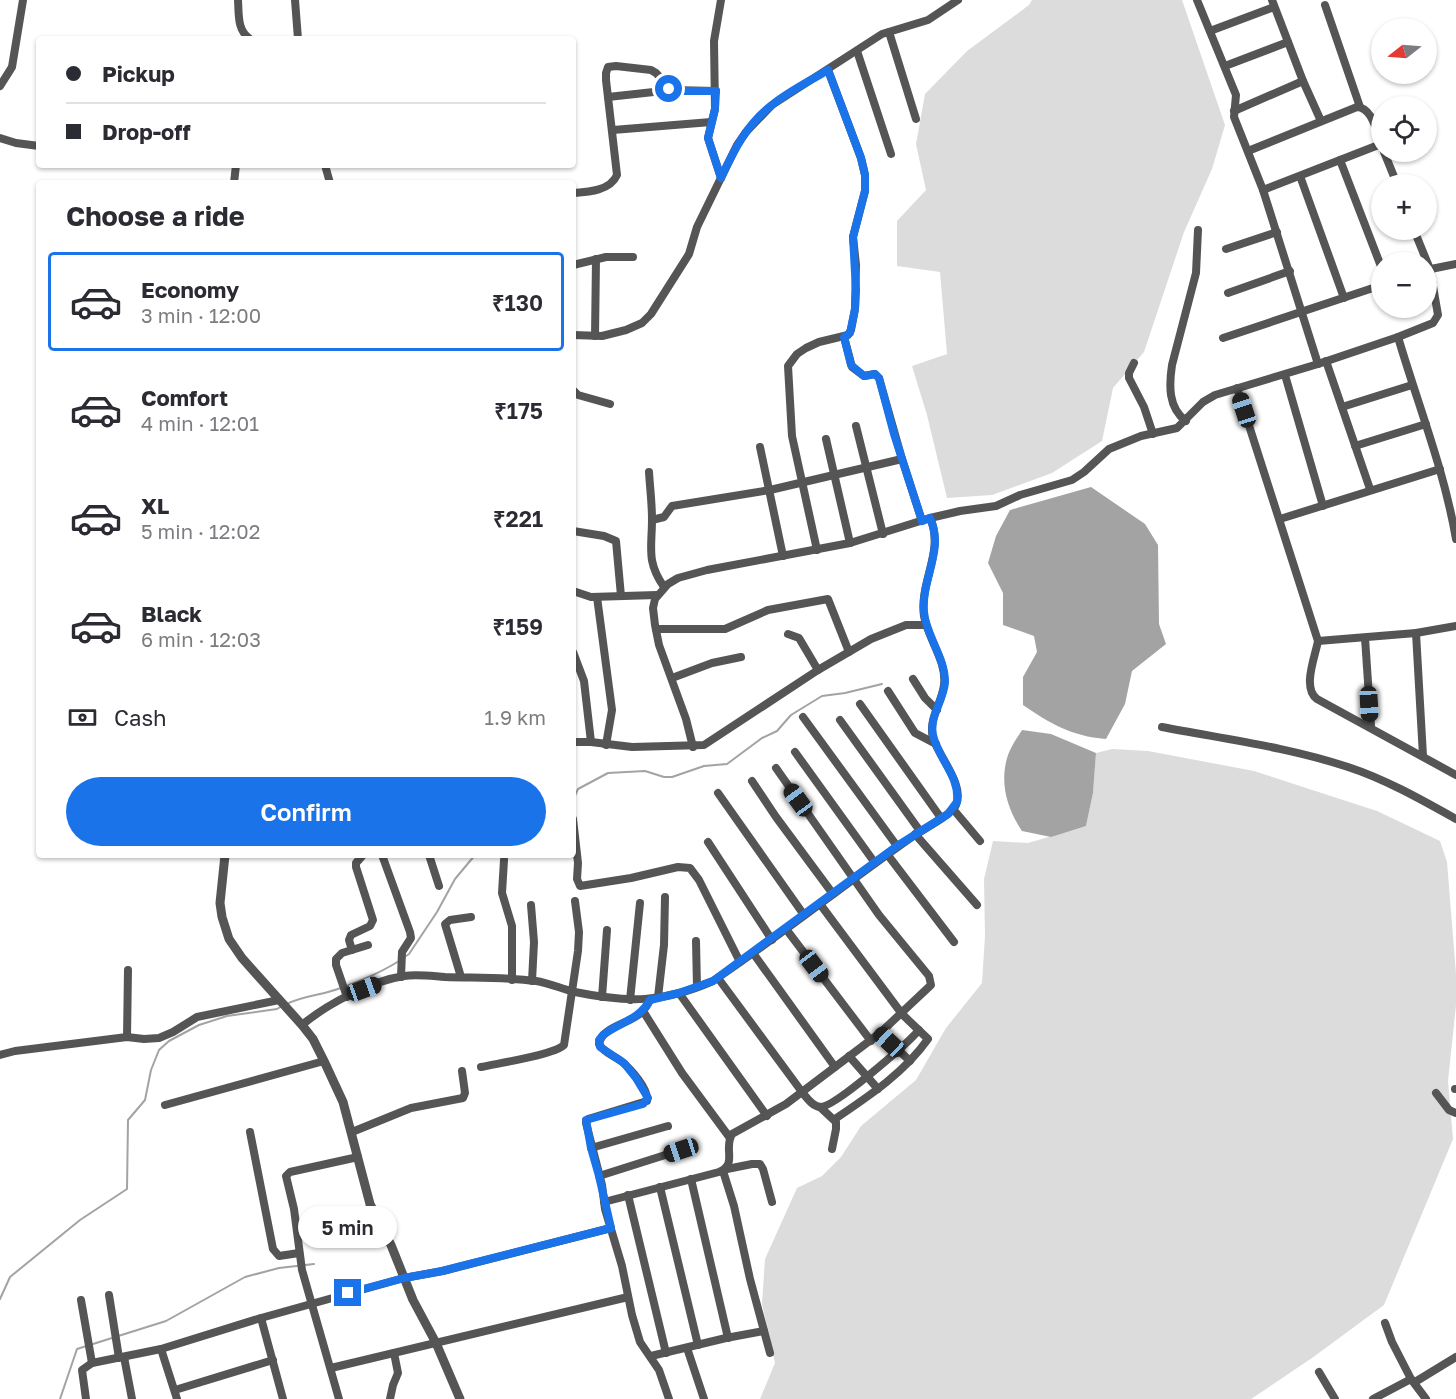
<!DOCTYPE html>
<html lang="en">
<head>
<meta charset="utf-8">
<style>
	body { margin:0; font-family:"Golos Text",sans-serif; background:#f7f7f7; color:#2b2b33; height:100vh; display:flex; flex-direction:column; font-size:22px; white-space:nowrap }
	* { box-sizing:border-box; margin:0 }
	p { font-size:20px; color:#7c7c81 }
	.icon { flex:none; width:33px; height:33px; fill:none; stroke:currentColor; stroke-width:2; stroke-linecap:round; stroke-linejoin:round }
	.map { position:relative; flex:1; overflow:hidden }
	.details { position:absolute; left:36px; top:180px; width:540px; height:678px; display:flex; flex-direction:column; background:#fff; border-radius:6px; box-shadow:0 2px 4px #0004 }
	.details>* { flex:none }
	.banner { position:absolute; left:36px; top:36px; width:540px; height:132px; border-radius:6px; box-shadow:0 2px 4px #0004; display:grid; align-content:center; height:132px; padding:0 30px; background:#fff }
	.needle { width:39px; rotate:253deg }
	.controls { position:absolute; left:1371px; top:18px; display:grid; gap:12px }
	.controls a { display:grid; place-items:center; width:66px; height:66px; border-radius:50%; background:#fff; box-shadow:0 2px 4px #0004; font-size:30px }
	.end { position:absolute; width:27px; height:27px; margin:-14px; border:8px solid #1a73e8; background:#fff; box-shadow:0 0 0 3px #fff }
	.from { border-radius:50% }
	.bubble { position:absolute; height:42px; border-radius:21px; background:#fff; box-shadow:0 2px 4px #0004; font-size:20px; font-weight:600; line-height:42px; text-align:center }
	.car { position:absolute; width:18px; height:36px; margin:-18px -9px; border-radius:8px; box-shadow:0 0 4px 2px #0007; background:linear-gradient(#222 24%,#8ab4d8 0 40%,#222 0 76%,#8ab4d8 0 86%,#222 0) }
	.banner b { display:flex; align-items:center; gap:21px; height:57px; font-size:22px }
	.banner b+b { border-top:2px solid #e1e1e2 }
	.banner i { width:15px; height:15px; background:#2b2b33 }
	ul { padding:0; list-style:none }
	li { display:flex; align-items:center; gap:18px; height:99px; margin:0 12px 9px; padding:0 18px; border:3px solid transparent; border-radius:6px }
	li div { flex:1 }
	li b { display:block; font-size:22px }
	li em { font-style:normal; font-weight:600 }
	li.on { border-color:#1a73e8 }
	li>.icon { width:54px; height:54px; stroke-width:1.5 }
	h2 { padding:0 30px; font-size:27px; line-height:72px }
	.pay { display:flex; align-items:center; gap:15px; height:66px; padding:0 30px; font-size:22px }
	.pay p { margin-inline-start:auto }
	.primary-button { display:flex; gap:12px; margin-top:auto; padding:12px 30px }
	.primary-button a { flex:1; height:69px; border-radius:36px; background:#1a73e8; color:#fff; font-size:24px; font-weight:600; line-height:69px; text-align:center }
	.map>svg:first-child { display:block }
</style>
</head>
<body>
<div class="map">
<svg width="1456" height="1399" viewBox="0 0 1456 1399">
	<rect width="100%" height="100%" fill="#fff"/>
	<g fill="#dcdcdc">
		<path d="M1032,0h150l43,125 -13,44 -28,63 -40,120 -31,36 -11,53 -50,32 -60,22 -45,3 -20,-83 -15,-49 35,-12 -7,-82 -43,-6v-45l29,-31 -10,-46 9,-50 42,-43 62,-46z"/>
		<path d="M1112,749l36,2 106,20 123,40 63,30 7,21 9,112v31l-8,76 5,58 -69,166 -72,53 -61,41h-491l15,-36 -13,-59 3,-45 32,-71 25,-12 19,-19 20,-31 55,-46 30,-52 36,-45 3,-47 -1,-57 9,-38 35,2 58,-17 7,-33 3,-40z"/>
	</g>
	<g fill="#a3a3a3">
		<path d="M1091,487l54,37 13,21 1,79 7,20 -34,27 -7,33 -19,35c-35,-3 -55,-15 -83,-34v-28l14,-25 -3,-16 -31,-11v-32l-15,-30 8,-27 14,-26z"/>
		<path d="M1022,730l29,4 45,19 -3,40 -7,33 -35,11 -29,-6c-15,-22 -23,-49 -14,-76 3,-9 9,-17 14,-25z"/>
	</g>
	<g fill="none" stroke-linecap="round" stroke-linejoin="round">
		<g stroke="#a3a3a3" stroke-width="2">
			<path d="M573,800l5,-11 30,-16 37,-2 19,6h8l32,-11 23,-2 35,-26 15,-7 14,-16 31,-19 23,-3 37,-9"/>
			<path d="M403,958l6,-4 28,-42 18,-33 20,-24"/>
			<path d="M287,1004c13,-7 27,-8 41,-12 22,-6 52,-19 71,-31"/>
			<path d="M0,1299l10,-22 70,-57 47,-31 1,-69 17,-20 6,-30 8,-20 10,-9 30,-16 28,-9 50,-7 5,-3"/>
			<path d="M60,1399l17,-50 89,-28 79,-44 34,-9 35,-4"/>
		</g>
		<g stroke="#555" stroke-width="8">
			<path d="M238,0c1,15 -1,30 12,39"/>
			<path d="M295,0l3,39"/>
			<path d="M1197,0l39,95 -2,22 29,73 55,174 80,-27c20,68 46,132 58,202"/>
			<path d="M1272,0l31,81 18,40"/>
			<path d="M1325,5l35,102"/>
			<path d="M1210,31l64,-24"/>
			<path d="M889,32l27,87"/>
			<path d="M857,51l34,103"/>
			<path d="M1225,66l63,-24"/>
			<path d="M0,86l12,-19 11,-67"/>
			<path d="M608,97l64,-7"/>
			<path d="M1234,111l69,-30"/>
			<path d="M613,130l98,-8"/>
			<path d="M0,138l16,5 23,3"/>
			<path d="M1381,144l-41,16 42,109"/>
			<path d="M1248,151l109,-44c16,1 19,25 25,38"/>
			<path d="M1384,152l13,32"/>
			<path d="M325,165l5,18"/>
			<path d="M1300,176l44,122"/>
			<path d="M721,178l-13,-40 7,-29 -1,-68 7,-41"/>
			<path d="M234,183l2,-18"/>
			<path d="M1263,190l77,-30"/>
			<path d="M573,193c15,-1 37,-2 44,-18l-11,-95v-7l2,-6 8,-1 35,4 5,3 16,17 44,1"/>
			<path d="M1226,249l51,-17"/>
			<path d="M573,265l33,-8h27"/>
			<path d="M1426,270l30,-6"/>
			<path d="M1228,293l62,-22"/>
			<path d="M573,335l29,1 24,-6 16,-7 9,-9 38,-60 8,-27 40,-82 9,-13 26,-27 110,-71 46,-14 30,-20"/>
			<path d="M595,336l1,-77"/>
			<path d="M844,337l8,30 12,9 11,-2 4,4 23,81 20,62"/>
			<path d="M1398,337l35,-14 5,-8 -8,-46 -16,-39"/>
			<path d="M1223,338l159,-53"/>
			<path d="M1326,361l44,128"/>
			<path d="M1134,363l-5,10v5l15,29 9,27"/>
			<path d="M1285,375l38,131"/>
			<path d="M1237,388l81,253c-3,16 -16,47 -1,58l139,76"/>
			<path d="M573,390l5,5 32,9"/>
			<path d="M1342,407l70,-22"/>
			<path d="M1186,421c-18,-13 -17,-36 -14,-56l24,-92 2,-43"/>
			<path d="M856,426l27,108"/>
			<path d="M826,439l24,104"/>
			<path d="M1355,446l71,-22"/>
			<path d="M760,447l23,109"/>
			<path d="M649,472c1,16 3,32 3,47 0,29 -6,42 12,68"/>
			<path d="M1280,519l160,-50"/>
			<path d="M652,520l12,-3 8,-11 98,-16 132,-31"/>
			<path d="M573,531l31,5 12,5 5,55"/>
			<path d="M817,550l-25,-114 -4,-70 9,-12 9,-6 13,-6 29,-7 3,-5 4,-21 1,-44 -3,-28 12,-46v-16l-4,-17 -33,-88"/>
			<path d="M573,591l18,6 66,-2"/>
			<path d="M597,597l15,113 -6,35"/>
			<path d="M656,629h69l43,-19 60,-11 21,53"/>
			<path d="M1416,633l7,123"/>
			<path d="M788,634l11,4 19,32"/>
			<path d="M1365,638l6,88"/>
			<path d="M1318,641l98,-8 40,-7"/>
			<path d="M573,652l11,29 7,61"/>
			<path d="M672,678l40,-15 29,-6"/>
			<path d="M913,679l12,19 12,12"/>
			<path d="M888,691l27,42 21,11"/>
			<path d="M860,704l81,114"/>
			<path d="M803,717l94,129"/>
			<path d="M840,720l80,111"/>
			<path d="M1162,727c62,12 126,20 186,40 37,12 74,33 108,52"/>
			<path d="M573,742h18l41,5 72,-2 114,-75 53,-31 35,-14h20"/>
			<path d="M693,747l-7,-28 -27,-74 -4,-20 -2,-17 2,-9 13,-15 10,-6 29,-8 143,-27 80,-25 30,-7 36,-5 24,-11 52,-15 12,-8 25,-23 32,-13 36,-8 26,-26 12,-7 103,-31"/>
			<path d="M795,752l80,111"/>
			<path d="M752,781l24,36 57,77"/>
			<path d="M718,793l86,122"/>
			<path d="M953,809l27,32"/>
			<path d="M573,819l5,44 -1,16 3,7 51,-8 47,-11 12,1 9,12 41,82"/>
			<path d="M915,834l62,71"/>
			<path d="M708,842l64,98"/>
			<path d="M887,854l67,88"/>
			<path d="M382,855l28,77 1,6 -9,14 -1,25"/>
			<path d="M429,855l10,31"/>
			<path d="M504,860l-2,33 10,33v54"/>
			<path d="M820,904l82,110 26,25c-24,34 -59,57 -93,80"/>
			<path d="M531,905l3,37 -2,39"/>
			<path d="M786,929l85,112"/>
			<path d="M696,941l1,46"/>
			<path d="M352,950l-3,-10 2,-5 19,-9 3,-6 -17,-53v-4l7,-8"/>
			<path d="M753,953l82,114"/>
			<path d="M461,977l-16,-53 5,-4 21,-3"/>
			<path d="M718,978l84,114c5,6 10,14 18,15 14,1 88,-64 99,-77"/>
			<path d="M679,993l88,123"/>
			<path d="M347,997l-11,-32v-6l6,-6 26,-8"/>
			<path d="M602,997l5,-67"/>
			<path d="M658,997l6,-52 1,-48"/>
			<path d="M630,1000l10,-97"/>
			<path d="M650,1000c-2,4 -5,9 -8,12 -12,12 -40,14 -43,32 5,9 14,11 22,17 10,8 28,28 26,40l-59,18 -2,4 16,62 3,24 17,57 10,49 8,27 19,28 10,29"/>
			<path d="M643,1011l39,62 48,65"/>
			<path d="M302,1025c25,-21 69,-44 102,-49 13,-2 27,0 41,1 30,1 61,0 91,4 13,2 26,8 39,11 53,11 88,11 138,-11 68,-46 132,-97 199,-144 10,-7 40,-22 44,-32 9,-20 -17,-48 -23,-67 -5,-19 9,-35 11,-53 3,-24 -16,-46 -20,-69 -5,-34 21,-65 6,-98"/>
			<path d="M880,1033l30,28"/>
			<path d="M127,1037l1,-67"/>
			<path d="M0,1055l15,-4 112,-14 17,2 15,-1 14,-6 24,-15 82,-17"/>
			<path d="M849,1056l29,33"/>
			<path d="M481,1067c18,-4 73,-12 83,-22l14,-94 1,-19 -4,-31"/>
			<path d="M1455,1089h1"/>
			<path d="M1436,1093l13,17 7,3"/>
			<path d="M165,1105l159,-44"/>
			<path d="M820,1107l16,15v7l-4,20"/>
			<path d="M250,1132l23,117 6,7 20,-3"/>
			<path d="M352,1132l59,-24 52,-10 2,-5 -3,-22"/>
			<path d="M591,1148l77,-22"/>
			<path d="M727,1169l25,-5h8l3,5 9,33"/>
			<path d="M723,1171l11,35 16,73 20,74"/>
			<path d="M599,1176l82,-26"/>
			<path d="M691,1179l37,159"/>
			<path d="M660,1187l38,158"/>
			<path d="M628,1195l38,158"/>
			<path d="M604,1202l115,-30c19,-8 4,-23 13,-38l54,-30 94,-71 51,-48 -2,-9 -50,-61 -103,-147"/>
			<path d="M109,1295l10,63"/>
			<path d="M81,1300l11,63"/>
			<path d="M261,1318l22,81"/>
			<path d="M1385,1323l7,19 19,37"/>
			<path d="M687,1348l17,51"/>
			<path d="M161,1349l16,50"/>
			<path d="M651,1356l75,-18 38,-7"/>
			<path d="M124,1357l8,42"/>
			<path d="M331,1368l297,-71"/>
			<path d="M1319,1372l16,27"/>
			<path d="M1415,1382l41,-25"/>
			<path d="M175,1390l98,-30"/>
			<path d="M86,1399l-4,-29 10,-7 69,-14 100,-31 143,-40 39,-7 168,-43"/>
			<path d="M339,1399l-37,-129 -8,-61 -8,-33 4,-4 68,-15"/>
			<path d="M390,1399l3,-14 5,-12 -4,-20"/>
			<path d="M1373,1399l38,-20 15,20"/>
		</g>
		<path stroke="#555" stroke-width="9" d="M225,855l-5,48 2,14 7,22 13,19 60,67 11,14 11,22 19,41 27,102 21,41 22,55 23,43 24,56"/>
	</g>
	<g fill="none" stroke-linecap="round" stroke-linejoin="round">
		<path stroke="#1a73e8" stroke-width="8" d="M348,1293l56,-15 38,-7 169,-43 -12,-52 -8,-28 -5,-28 57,-16 5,-6 -12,-20 -12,-15 -24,-16 -1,-7 4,-5c17,-13 36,-15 47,-35l29,-7 34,-12 184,-135 51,-32 9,-12c3,-26 -19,-43 -24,-67 -4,-19 11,-35 12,-53 0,-25 -19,-46 -21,-70 -3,-33 21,-62 6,-94l-8,3 -28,-87 -15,-56 -4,-4 -11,2 -13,-11 -7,-28 6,-4 5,-24 1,-19 -3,-53 12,-46v-16l-4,-17 -33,-88c-18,11 -39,21 -56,35 -25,19 -38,45 -51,73l-13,-40 7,-29 1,-18h-39l-8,-2"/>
	</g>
</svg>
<div class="controls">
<a><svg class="needle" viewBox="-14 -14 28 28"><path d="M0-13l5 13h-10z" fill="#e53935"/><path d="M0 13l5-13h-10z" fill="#7c7c81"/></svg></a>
<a><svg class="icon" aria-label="locate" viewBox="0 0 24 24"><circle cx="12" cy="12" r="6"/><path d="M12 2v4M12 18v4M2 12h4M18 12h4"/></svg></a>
<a>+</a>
<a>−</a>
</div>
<i class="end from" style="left:669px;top:89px"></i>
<i class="end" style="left:348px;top:1293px"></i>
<div class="bubble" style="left:298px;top:1206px;width:99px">5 min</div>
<i class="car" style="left:1244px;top:410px;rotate:342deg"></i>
<i class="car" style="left:1369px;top:704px;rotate:177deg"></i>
<i class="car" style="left:798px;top:800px;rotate:324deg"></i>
<i class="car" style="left:814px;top:966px;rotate:143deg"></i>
<i class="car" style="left:364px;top:989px;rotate:70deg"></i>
<i class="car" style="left:889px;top:1042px;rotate:313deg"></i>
<i class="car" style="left:681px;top:1150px;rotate:252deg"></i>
<div class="banner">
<b><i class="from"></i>Pickup</b>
<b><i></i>Drop-off</b>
</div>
<section class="details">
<h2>Choose a ride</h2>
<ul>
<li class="on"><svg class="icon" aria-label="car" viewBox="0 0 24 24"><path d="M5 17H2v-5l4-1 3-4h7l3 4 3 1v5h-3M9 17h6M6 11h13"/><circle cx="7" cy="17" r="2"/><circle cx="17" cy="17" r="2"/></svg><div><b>Economy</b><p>3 min · 12:00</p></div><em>₹130</em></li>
<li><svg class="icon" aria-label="car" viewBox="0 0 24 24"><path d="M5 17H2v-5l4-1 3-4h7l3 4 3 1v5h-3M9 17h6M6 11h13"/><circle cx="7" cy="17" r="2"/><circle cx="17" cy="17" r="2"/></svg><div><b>Comfort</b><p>4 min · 12:01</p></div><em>₹175</em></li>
<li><svg class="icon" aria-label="car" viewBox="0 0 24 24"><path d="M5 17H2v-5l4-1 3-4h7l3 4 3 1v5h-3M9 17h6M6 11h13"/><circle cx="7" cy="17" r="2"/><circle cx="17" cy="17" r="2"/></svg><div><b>XL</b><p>5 min · 12:02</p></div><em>₹221</em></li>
<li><svg class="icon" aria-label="car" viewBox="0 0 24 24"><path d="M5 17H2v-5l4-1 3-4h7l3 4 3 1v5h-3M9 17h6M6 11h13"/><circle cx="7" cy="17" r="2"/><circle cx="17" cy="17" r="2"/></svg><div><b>Black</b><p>6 min · 12:03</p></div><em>₹159</em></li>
</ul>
<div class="pay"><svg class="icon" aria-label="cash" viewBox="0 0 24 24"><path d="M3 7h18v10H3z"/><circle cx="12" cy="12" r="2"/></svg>Cash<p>1.9 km</p></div>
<div class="primary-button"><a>Confirm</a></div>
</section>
</div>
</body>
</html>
